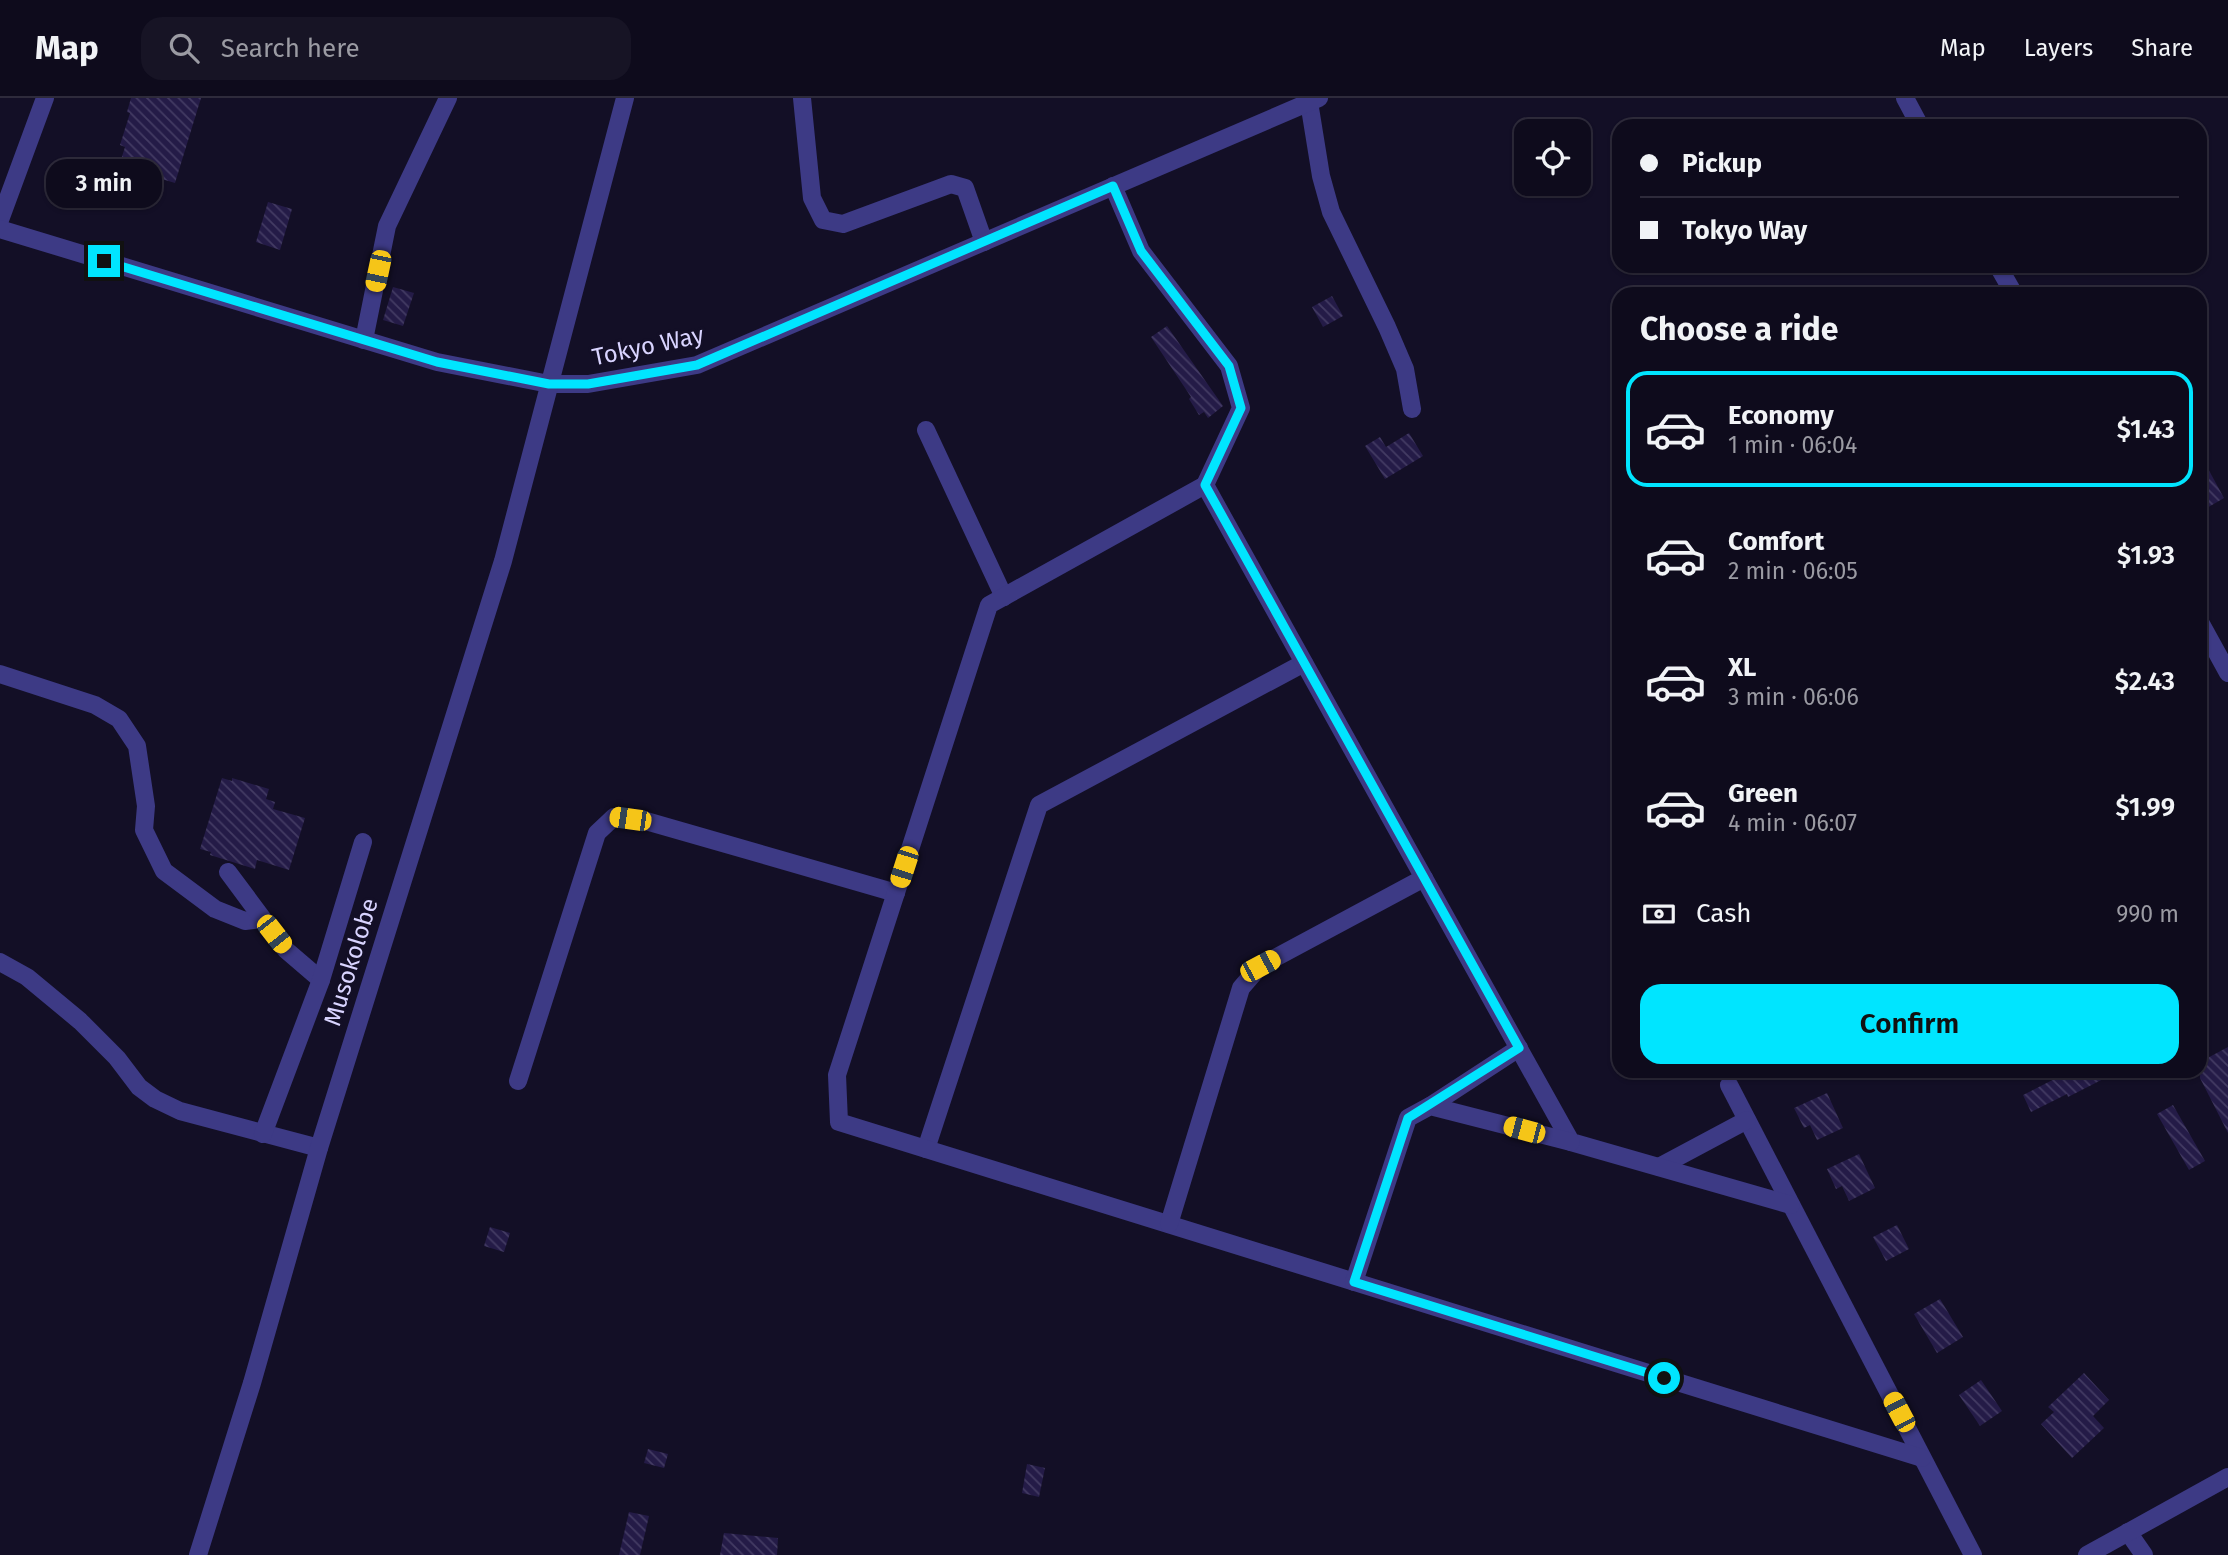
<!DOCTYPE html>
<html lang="en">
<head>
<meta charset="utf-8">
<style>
	body { margin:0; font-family:"Fira Sans",sans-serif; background:#171425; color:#f1f3f6; height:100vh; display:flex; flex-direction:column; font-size:26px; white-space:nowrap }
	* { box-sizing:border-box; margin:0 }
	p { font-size:23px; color:#9b9ba3 }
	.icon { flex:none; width:38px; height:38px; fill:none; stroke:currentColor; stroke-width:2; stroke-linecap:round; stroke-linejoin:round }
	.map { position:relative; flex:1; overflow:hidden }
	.details { position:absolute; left:1612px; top:189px; width:595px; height:791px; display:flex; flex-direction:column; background:#0e0b1c; border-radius:21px; box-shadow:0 2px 5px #0004,0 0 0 2px #2e2b3b }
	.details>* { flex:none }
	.banner { position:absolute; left:1612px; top:21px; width:595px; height:154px; border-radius:21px; box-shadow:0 2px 5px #0004,0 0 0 2px #2e2b3b; display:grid; align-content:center; height:154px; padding:0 28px; background:#0e0b1c }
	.tools { position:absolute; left:1514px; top:21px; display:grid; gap:14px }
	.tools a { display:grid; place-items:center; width:77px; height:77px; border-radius:14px; background:#0e0b1c; box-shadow:0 2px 5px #0004,0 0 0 2px #2e2b3b; font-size:35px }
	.end { position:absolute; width:32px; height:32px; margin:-16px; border:9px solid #00e5ff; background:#111; box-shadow:0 0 0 4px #111 }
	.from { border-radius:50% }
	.bubble { position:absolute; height:49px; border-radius:21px; background:#0e0b1c; box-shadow:0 2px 5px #0004,0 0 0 2px #2e2b3b; font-size:23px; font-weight:600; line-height:49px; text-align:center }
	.car { position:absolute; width:21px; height:42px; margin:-21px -10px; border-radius:9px; box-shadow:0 0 5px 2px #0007; background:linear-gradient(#f5c518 24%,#345 0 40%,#f5c518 0 76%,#345 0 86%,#f5c518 0) }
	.banner b { display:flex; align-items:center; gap:24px; height:66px; font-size:26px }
	.banner b+b { border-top:2px solid #2e2b3b }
	.banner i { width:18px; height:18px; background:#f1f3f6 }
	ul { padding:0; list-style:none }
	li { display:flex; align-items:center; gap:21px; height:116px; margin:0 14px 10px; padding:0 14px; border:4px solid transparent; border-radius:21px }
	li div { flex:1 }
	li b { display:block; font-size:26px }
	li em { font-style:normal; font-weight:600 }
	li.selected { border-color:#00e5ff }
	li>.icon { width:63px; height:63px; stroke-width:1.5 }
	h2 { padding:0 28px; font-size:32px; line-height:84px }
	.pay { display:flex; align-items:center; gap:18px; height:77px; padding:0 28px; font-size:26px }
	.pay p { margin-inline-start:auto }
	.action { display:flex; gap:14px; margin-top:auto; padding:14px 28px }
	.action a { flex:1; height:80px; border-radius:21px; background:#00e5ff; color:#111; font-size:28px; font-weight:600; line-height:80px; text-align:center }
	header { display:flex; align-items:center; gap:42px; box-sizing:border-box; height:98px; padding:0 35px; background:#0e0b1c; border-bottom:2px solid #2e2b3b }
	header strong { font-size:33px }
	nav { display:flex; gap:38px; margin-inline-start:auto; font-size:24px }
	.search { width:490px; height:63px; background:#171425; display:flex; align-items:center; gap:18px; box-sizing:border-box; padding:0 24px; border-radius:21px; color:#9b9ba3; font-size:26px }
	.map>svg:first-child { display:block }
</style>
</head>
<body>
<header>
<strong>Map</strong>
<div class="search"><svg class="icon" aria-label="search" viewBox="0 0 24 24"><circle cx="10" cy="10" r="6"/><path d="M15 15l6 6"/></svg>Search here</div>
<nav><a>Map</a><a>Layers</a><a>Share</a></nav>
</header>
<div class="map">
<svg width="2228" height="1457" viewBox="0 0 2228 1457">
	<defs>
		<pattern id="building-back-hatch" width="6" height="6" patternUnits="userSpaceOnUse" patternTransform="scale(1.75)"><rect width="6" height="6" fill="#241b47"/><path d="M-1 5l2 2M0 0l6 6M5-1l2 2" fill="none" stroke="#433b63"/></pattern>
	</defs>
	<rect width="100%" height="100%" fill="#130f26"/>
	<g fill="url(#building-back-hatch)">
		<path d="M131,0h70l-26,85 -56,-17 6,-19 -5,-2 10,-32 -3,-1z"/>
		<path d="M268,104l24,7 -12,41 -24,-8z"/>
		<path d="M393,189l21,6 -11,33 -20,-6z"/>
		<path d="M1332,198l11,20 -20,11 -11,-20z"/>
		<path d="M1167,228l56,80 -15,12 -4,-6 -5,3 -10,-16 2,-2 -40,-60z"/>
		<path d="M1409,335l14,23 -38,23 -20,-33 15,-9 6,10z"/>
		<path d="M2200,356l24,44 -24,14z"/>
		<path d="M222,680l10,3v-3l37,11 -3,10 9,3 -2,7 32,9 -16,52 -32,-10 -2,9 -45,-14 1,-3 -11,-3z"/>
		<path d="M2228,949v86l-28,-55v-16z"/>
		<path d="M2070,973h49l-51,26 -1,-3 -36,18 -8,-17z"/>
		<path d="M1827,995l16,35 -26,12 -7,-15 -6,3 -10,-20z"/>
		<path d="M2173,1007l32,56 -16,9 -32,-56z"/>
		<path d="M1859,1056l16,34 -26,13 -7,-15 -6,3 -9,-20z"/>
		<path d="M1897,1127l12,24 -23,12 -13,-24z"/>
		<path d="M490,1129l20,6 -6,19 -20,-6z"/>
		<path d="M1940,1201l23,38 -26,16 -23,-39z"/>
		<path d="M2084,1275l25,27 -16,16 11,12 -32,30 -31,-34 13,-12 -6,-5z"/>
		<path d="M1981,1282l21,31 -22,15 -21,-31z"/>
		<path d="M648,1351l20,5 -4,14 -20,-5z"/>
		<path d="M1027,1366l18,4 -6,29 -17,-4z"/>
		<path d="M629,1414l20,4 -9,39h-21z"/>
		<path d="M724,1435l54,5 -1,17h-57z"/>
	</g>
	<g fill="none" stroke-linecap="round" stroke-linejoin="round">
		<g stroke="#3d3a85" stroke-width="18">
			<path d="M802,0l10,100 11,22 20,4 108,-40 14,4 19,54"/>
			<path d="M1905,0l15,28"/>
			<path d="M1309,4l12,74 10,36 56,115 18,42 7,40"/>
			<path d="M1113,88l28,65 88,115 12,42 -36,77"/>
			<path d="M0,122l45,-122"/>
			<path d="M0,131l437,133 112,22h39l109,-19 622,-267"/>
			<path d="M1998,168l16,28"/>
			<path d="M364,242l23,-114 61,-128"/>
			<path d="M926,332l78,167"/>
			<path d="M2200,524l28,51"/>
			<path d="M0,576l95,31 24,14 18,27 9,60 -2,24 20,41 51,38 30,12 16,-2"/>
			<path d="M228,774l58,78 35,30"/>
			<path d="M0,864l27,15 53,44 37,37 22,29 16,12 25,12 139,37"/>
			<path d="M518,983l79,-248 17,-16 32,4 250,72"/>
			<path d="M1729,987l244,470"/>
			<path d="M1430,1008l89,-58"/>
			<path d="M263,1036l58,-154 42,-138"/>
			<path d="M926,1051l113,-344 265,-142"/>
			<path d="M1659,1069l88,-47"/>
			<path d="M1791,1107l-220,-63 -366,-657 -216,120 -152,470 2,47 1083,336"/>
			<path d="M1169,1126l72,-236 19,-22 164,-88"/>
			<path d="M1354,1184l54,-164 22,-12 141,36"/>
			<path d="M2128,1434l16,23"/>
			<path d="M198,1457l54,-172 67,-235 184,-587 122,-463"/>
			<path d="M2087,1457l141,-78"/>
		</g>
	</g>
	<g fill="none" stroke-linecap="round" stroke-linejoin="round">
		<path stroke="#00e5ff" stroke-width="9" d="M104,163l333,101 112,22h39l109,-19 416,-179 28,65 88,115 12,42 -36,77 314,563 -111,70 -54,164 310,96"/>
	</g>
	<g text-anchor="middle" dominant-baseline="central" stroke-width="6" stroke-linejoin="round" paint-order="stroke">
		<g font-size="24" fill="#d9d4ff" stroke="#130f26">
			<text transform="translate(648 248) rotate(-12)">Tokyo Way</text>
			<text transform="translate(351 864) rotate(-73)">Musokolobe</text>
		</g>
	</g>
</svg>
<div class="tools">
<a><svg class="icon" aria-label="locate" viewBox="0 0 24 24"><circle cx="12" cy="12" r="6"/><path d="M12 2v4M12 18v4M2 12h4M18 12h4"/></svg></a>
</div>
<i class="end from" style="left:1664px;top:1280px"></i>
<i class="end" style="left:104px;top:163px"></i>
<div class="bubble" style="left:46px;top:61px;width:116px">3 min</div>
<i class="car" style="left:378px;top:173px;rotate:192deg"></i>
<i class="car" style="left:630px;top:721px;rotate:278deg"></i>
<i class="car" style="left:904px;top:769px;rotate:198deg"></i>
<i class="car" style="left:274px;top:836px;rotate:142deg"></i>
<i class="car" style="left:1260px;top:868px;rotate:62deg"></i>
<i class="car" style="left:1524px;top:1032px;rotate:285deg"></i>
<i class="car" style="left:1899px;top:1314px;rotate:332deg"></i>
<div class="banner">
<b><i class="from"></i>Pickup</b>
<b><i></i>Tokyo Way</b>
</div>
<section class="details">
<h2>Choose a ride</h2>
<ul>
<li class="selected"><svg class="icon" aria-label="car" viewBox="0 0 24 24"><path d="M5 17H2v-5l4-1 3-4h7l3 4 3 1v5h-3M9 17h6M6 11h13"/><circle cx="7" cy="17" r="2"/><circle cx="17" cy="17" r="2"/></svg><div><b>Economy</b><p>1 min · 06:04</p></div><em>$1.43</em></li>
<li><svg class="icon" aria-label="car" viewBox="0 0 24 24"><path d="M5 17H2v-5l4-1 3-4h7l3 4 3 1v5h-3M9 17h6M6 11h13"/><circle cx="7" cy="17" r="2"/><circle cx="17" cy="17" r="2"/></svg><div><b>Comfort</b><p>2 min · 06:05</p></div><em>$1.93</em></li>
<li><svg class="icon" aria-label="car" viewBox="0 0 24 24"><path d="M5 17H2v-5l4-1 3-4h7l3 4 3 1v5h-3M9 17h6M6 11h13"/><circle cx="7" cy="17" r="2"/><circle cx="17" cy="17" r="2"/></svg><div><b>XL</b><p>3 min · 06:06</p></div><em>$2.43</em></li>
<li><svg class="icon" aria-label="car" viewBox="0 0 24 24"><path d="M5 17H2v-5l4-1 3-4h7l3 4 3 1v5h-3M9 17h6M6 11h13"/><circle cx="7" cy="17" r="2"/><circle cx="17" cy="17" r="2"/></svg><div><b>Green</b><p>4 min · 06:07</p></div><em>$1.99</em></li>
</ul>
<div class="pay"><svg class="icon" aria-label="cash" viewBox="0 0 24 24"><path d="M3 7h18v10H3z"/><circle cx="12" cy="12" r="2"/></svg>Cash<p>990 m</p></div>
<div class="action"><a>Confirm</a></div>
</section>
</div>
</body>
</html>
